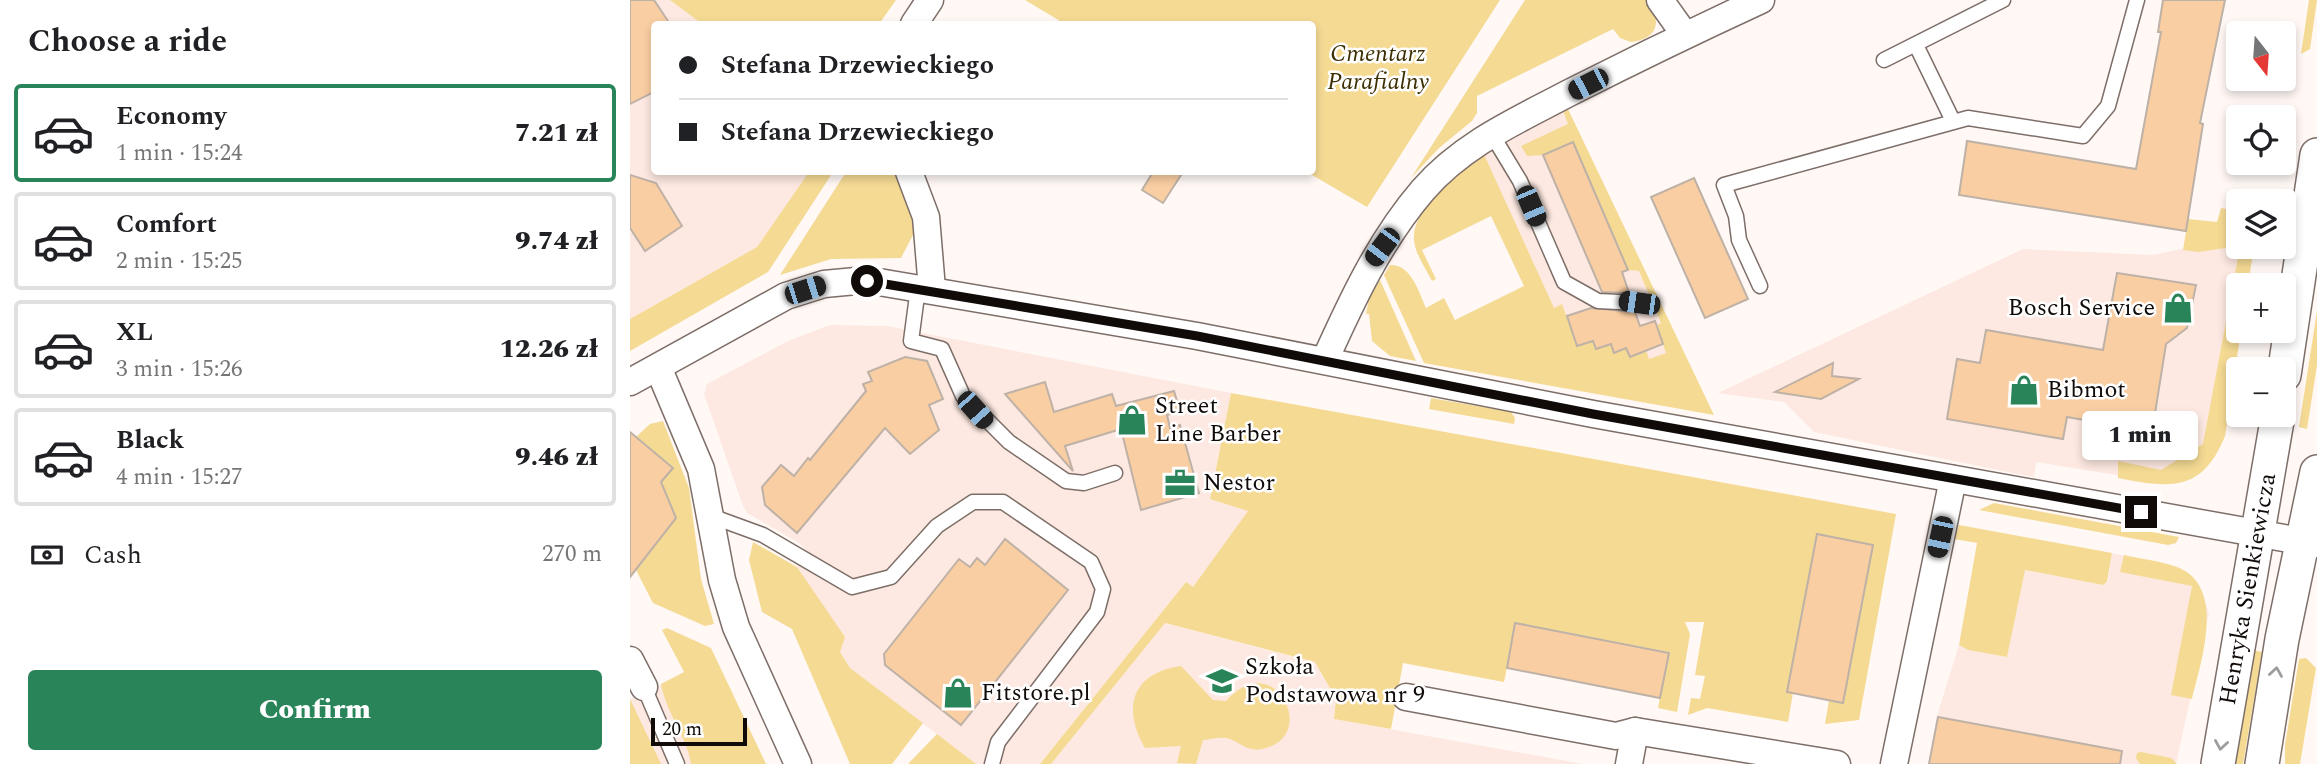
<!DOCTYPE html>
<html lang="en">
<head>
<meta charset="utf-8">
<style>
	body { margin:0; font-family:Spectral,serif; background:#f6f6f6; color:#202124; height:100vh; display:flex; flex-direction:column; font-size:26px; white-space:nowrap }
	* { box-sizing:border-box; margin:0 }
	p { font-size:23px; color:#757577 }
	.icon { flex:none; width:38px; height:38px; fill:none; stroke:currentColor; stroke-width:2; stroke-linecap:round; stroke-linejoin:round }
	.map { position:relative; flex:1; overflow:hidden }
	.side { display:flex; flex-direction:column; background:#fff; width:630px }
	.side>* { flex:none }
	.banner { position:absolute; left:21px; top:21px; width:665px; height:154px; border-radius:7px; box-shadow:0 4px 10px #0003; display:grid; align-content:center; height:154px; padding:0 28px; background:#fff }
	.needle { width:46px; rotate:163deg }
	.buttons { position:absolute; left:1596px; top:21px; display:grid; gap:14px }
	.buttons a { display:grid; place-items:center; width:70px; height:70px; border-radius:7px; background:#fff; box-shadow:0 4px 10px #0003; font-size:35px }
	.scale { position:absolute; left:21px; bottom:18px; width:96px; box-sizing:border-box; padding-left:7px; border:4px solid #100a08; border-top:0; font-size:19px; line-height:24px; white-space:nowrap; color:#100a08; -webkit-text-stroke:5px #fff; paint-order:stroke }
	.end { position:absolute; width:32px; height:32px; margin:-16px; border:9px solid #100a08; background:#fff; box-shadow:0 0 0 4px #fff }
	.from { border-radius:50% }
	.bubble { position:absolute; height:49px; border-radius:7px; background:#fff; box-shadow:0 4px 10px #0003; font-size:23px; font-weight:800; line-height:49px; text-align:center }
	.car { position:absolute; width:21px; height:42px; margin:-21px -10px; border-radius:9px; box-shadow:0 0 5px 2px #0007; background:linear-gradient(#222 24%,#8ab4d8 0 40%,#222 0 76%,#8ab4d8 0 86%,#222 0) }
	.banner b { display:flex; align-items:center; gap:24px; height:66px; font-size:26px }
	.banner b+b { border-top:2px solid #e0e0e0 }
	.banner i { width:18px; height:18px; background:#202124 }
	ul { padding:0; list-style:none }
	li { display:flex; align-items:center; gap:21px; height:98px; margin:0 14px 10px; padding:0 14px; border:4px solid #e0e0e0; border-radius:7px }
	li div { flex:1 }
	li b { display:block; font-size:26px }
	li em { font-style:normal; font-weight:800 }
	li.active { border-color:#298459 }
	li>.icon { width:63px; height:63px; stroke-width:1.5 }
	h2 { padding:0 28px; font-size:32px; line-height:84px }
	.pay { display:flex; align-items:center; gap:18px; height:77px; padding:0 28px; font-size:26px }
	.pay p { margin-inline-start:auto }
	.action { display:flex; gap:14px; margin-top:auto; padding:14px 28px }
	.action a { flex:1; height:80px; border-radius:7px; background:#298459; color:#fff; font-size:28px; font-weight:800; line-height:80px; text-align:center }
	main { display:flex; flex:1; min-height:0 }
	.map>svg:first-child { display:block }
</style>
</head>
<body>
<main>
<section class="side">
<h2>Choose a ride</h2>
<ul>
<li class="active"><svg class="icon" aria-label="car" viewBox="0 0 24 24"><path d="M5 17H2v-5l4-1 3-4h7l3 4 3 1v5h-3M9 17h6M6 11h13"/><circle cx="7" cy="17" r="2"/><circle cx="17" cy="17" r="2"/></svg><div><b>Economy</b><p>1 min · 15:24</p></div><em>7.21 zł</em></li>
<li><svg class="icon" aria-label="car" viewBox="0 0 24 24"><path d="M5 17H2v-5l4-1 3-4h7l3 4 3 1v5h-3M9 17h6M6 11h13"/><circle cx="7" cy="17" r="2"/><circle cx="17" cy="17" r="2"/></svg><div><b>Comfort</b><p>2 min · 15:25</p></div><em>9.74 zł</em></li>
<li><svg class="icon" aria-label="car" viewBox="0 0 24 24"><path d="M5 17H2v-5l4-1 3-4h7l3 4 3 1v5h-3M9 17h6M6 11h13"/><circle cx="7" cy="17" r="2"/><circle cx="17" cy="17" r="2"/></svg><div><b>XL</b><p>3 min · 15:26</p></div><em>12.26 zł</em></li>
<li><svg class="icon" aria-label="car" viewBox="0 0 24 24"><path d="M5 17H2v-5l4-1 3-4h7l3 4 3 1v5h-3M9 17h6M6 11h13"/><circle cx="7" cy="17" r="2"/><circle cx="17" cy="17" r="2"/></svg><div><b>Black</b><p>4 min · 15:27</p></div><em>9.46 zł</em></li>
</ul>
<div class="pay"><svg class="icon" aria-label="cash" viewBox="0 0 24 24"><path d="M3 7h18v10H3z"/><circle cx="12" cy="12" r="2"/></svg>Cash<p>270 m</p></div>
<div class="action"><a>Confirm</a></div>
</section>
<div class="map">
<svg width="1687" height="764" viewBox="0 0 1687 764">
	<rect width="100%" height="100%" fill="#fff8f5"/>
	<g fill="#fde9e1">
		<path d="M0,0h40l32,24h-48v148h155l-52,75 -127,72z"/>
		<path d="M933,111l64,159 12,1 22,52 -5,2 10,28 -17,6 -72,-13 -24,-31 -71,-165z"/>
		<path d="M1608,237v10h6l-12,62 -14,127 -58,46 -124,-20 -2,15 -12,-2 -208,-43 -30,-30 -66,-9 305,-144 130,6z"/>
		<path d="M200,325l57,1 344,67 -21,105 39,12 -56,78 -8,-5 -145,181h-64l-126,-96 -58,-92 14,-26 -7,-7 -52,-30 -4,-7 -39,-112 3,-10 83,-44z"/>
		<path d="M1482,553l65,14 11,6 14,19 7,21 -33,151h-248l9,-48 22,-71 9,5 39,7 17,-87 79,15 5,-3z"/>
		<path d="M534,623l151,39 21,37 -2,20 249,45h-532z"/>
		<path d="M47,677l34,87h-81v-64z"/>
	</g>
	<g fill="#f5da94">
		<path d="M40,0h226l-17,24h-177z"/>
		<path d="M395,0h475l-133,207 -60,-35h5v-148h-247z"/>
		<path d="M895,0h124c12,22 10,38 -18,42l-11,-4 -7,-9 -136,67v17l-5,8 -33,27 -28,30z"/>
		<path d="M1679,0h8l-7,49 -9,5z"/>
		<path d="M938,109l146,306 -290,-52 -40,-88 6,-10c21,-1 29,27 36,43l18,-10 11,22 69,-34 -33,-70 -69,34 14,29 -4,2c-6,-12 -17,-27 -18,-41 -3,-31 46,-70 68,-90l72,158 8,-4 15,42 16,-5 3,8 15,-5 3,8 15,-5 17,3 3,9 17,-6 -10,-28 5,-2 -22,-52 -11,-1 -55,-128 -30,13 -16,1 -6,-10 47,-22 -5,-13z"/>
		<path d="M179,172h24l-65,100 -138,79v-32l127,-72z"/>
		<path d="M216,172h47l19,39 2,22 -13,25 -70,1 -51,16z"/>
		<path d="M1591,208l17,3v35l-39,6 -16,-2 5,-31 29,3z"/>
		<path d="M1610,247h14l-6,38h-10v46h3l-16,105c-23,57 -55,52 -107,42v-17l43,9 42,-26z"/>
		<path d="M750,280l36,81 -26,-5 -18,-15 -3,-27h-3l3,-16z"/>
		<path d="M1687,311v54l-10,64 -8,-2z"/>
		<path d="M601,393l665,121 -37,206 -34,4 4,-24 -12,-166 -30,158 6,1 -5,29 -81,-14 -19,7 3,-17 9,1 5,-23 -10,-1 9,-53h-19l5,12 -13,78 -19,-4 10,-56 -152,-29 -12,59 -101,-19 -12,66 -57,-10 2,-20 -21,-37 -150,-39 -114,141h-11l146,-182 7,5 55,-76 -38,-12z"/>
		<path d="M801,398l80,14 4,6 -1,6 -85,-15z"/>
		<path d="M33,421l26,67 12,91 13,45 -9,2 -52,-23 -17,-33 40,-53 -15,-35 11,-15 -36,-30 14,-13z"/>
		<path d="M1364,503l185,34 -3,6 -8,2 -189,-35z"/>
		<path d="M1329,525l153,28 -5,29 -4,3 -78,-15 -18,87 -39,-7 -9,-5 18,-102 -23,-4z"/>
		<path d="M123,542l44,25 48,70 -5,15 10,16 73,55 -31,41h-42l-58,-135 -30,-17 -13,-52z"/>
		<path d="M1494,555c17,4 37,6 53,12 50,19 24,95 15,132l-21,-4 21,-109 -72,-14z"/>
		<path d="M37,628l44,20 55,116h-75c-4,-28 -25,-51 -30,-80l23,-12 -22,-42z"/>
		<path d="M1623,650l9,2 -19,112h-8z"/>
		<path d="M1676,658l10,10 -16,96h-15v-19l14,-86z"/>
		<path d="M551,666l32,34 13,1c49,-55 92,34 40,47 -17,5 -22,-3 -36,-9 -7,-3 -19,0 -27,1l-7,24 -19,-1 4,-17 -36,2c-23,-39 -14,-75 36,-82z"/>
		<path d="M0,699l31,65h-31z"/>
		<path d="M307,734l39,30h-68z"/>
		<path d="M1511,752l30,6 6,6h-37l-4,-6 1,-5z"/>
	</g>
	<g fill="#facea3" stroke="#beb1a6" stroke-width="2">
		<path d="M0,0h24l16,24h-16v68l-24,12z"/>
		<path d="M1533,0h62l-25,123 3,1 -17,107 -227,-36 8,-54 169,28 25,-137h-3z"/>
		<path d="M943,142l55,128 -6,2 7,21 -27,-1 -59,-137z"/>
		<path d="M523,172h30l-20,31 -21,-13z"/>
		<path d="M0,175l26,8 26,43 -37,25 -15,-23z"/>
		<path d="M1064,178l54,121 -43,19 -54,-121z"/>
		<path d="M1487,273l79,12 -9,43 -21,16 -14,88 -85,-15 -4,22 -116,-20 10,-60 23,4 6,-33 117,20z"/>
		<path d="M961,308l44,4 5,14 15,-5 8,23 -33,13 -4,-9 -12,5 -3,-9 -15,5 -3,-8 -16,5 -10,-30z"/>
		<path d="M275,357l22,4 16,38 -14,6 10,25 -29,24 -25,-26 -88,105 -32,-28 -3,-18 19,-22 13,11 14,-18 2,2 56,-69 -3,-7 9,-3 -4,-9z"/>
		<path d="M1203,363l-1,13 27,3 -38,20 -46,-7z"/>
		<path d="M415,382l9,30 58,-18 4,12 58,-15 6,20 -13,4 3,13 10,-3 19,68 -58,17 -20,-81 -56,17 8,25 -68,-77z"/>
		<path d="M0,432l43,36 -12,14 15,36 -46,59z"/>
		<path d="M1187,534l56,11 -30,158 -56,-11z"/>
		<path d="M375,539l63,51 -107,135 -76,-60 -1,-11 75,-95 11,8 7,-9 8,7z"/>
		<path d="M885,623l154,30 -9,45 -153,-30z"/>
		<path d="M1308,717l184,34 -2,13h-191z"/>
	</g>
	<g fill="none" stroke-linecap="round" stroke-linejoin="round">
		<g stroke="#7d6e68" stroke-width="17">
			<g id="service">
				<path d="M1286,45l37,76"/>
				<path d="M1254,60l119,-60"/>
				<path d="M861,133l29,48 44,101 34,19 41,2"/>
				<path d="M1130,286l-21,-46 -3,-24 -12,-31 244,-67 115,18 25,-30 29,-106"/>
				<path d="M288,288l-7,53 31,8 21,47 46,46 57,39 18,2 31,-10"/>
				<path d="M81,516l52,19 89,52 39,-10 46,-51 36,-24h30l88,60 12,27 -6,23 -99,130 -6,22"/>
				<path d="M14,687l33,77"/>
			</g>
		</g>
		<g stroke="#7d6e68" stroke-width="29">
			<g id="minor">
				<path d="M1030,0l25,35"/>
				<path d="M284,24l16,-24"/>
				<path d="M279,172l17,45 6,72"/>
				<path d="M695,360c27,-60 55,-120 98,-170 40,-46 93,-69 146,-97 63,-32 127,-63 192,-93"/>
				<path d="M28,367l43,102 21,111 14,47 62,137"/>
				<path d="M0,382l156,-86 38,-12 43,-4 330,56 396,78 724,130"/>
				<path d="M0,660l14,27"/>
				<path d="M776,697l210,39 19,-5 202,33"/>
				<path d="M999,764l6,-33"/>
				<path d="M1264,764l59,-285"/>
			</g>
		</g>
		<g stroke="#7d6e68" stroke-width="36">
			<g id="tertiary">
				<path d="M1654,375l33,-220"/>
				<path d="M1588,764l60,-349"/>
				<path d="M1632,764l20,-125 35,-167"/>
			</g>
		</g>
		<use href="#service" stroke="#fff" stroke-width="14"/>
		<use href="#minor" stroke="#fff" stroke-width="26"/>
		<use href="#tertiary" stroke="#fff" stroke-width="33"/>
	</g>
	<defs><path id="oneway-chevron" d="M-2-3.5L2.5 0L-2 3.5" fill="none" stroke-width="1.6" stroke-linecap="round" stroke-linejoin="round" transform="scale(1.75)"/></defs>
	<g stroke="#9f9d9c">
		<use href="#oneway-chevron" transform="translate(1646 672) rotate(-81)"/>
		<use href="#oneway-chevron" transform="translate(1591 745) rotate(99)"/>
	</g>
	<g fill="none" stroke-linecap="round" stroke-linejoin="round">
		<path stroke="#100a08" stroke-width="9" d="M237,281l330,55 396,78 548,98"/>
	</g>
	<defs>
		<g id="shop-bare" transform="scale(2.415)"><path d="M-5-2.5h2.3a2.7 3.5 0 0 1 5.4 0H5L5.5 6h-11ZM-1.5-2.5h3a1.5 2.3 0 0 0-3 0Z" fill="#298459" stroke="#fff" stroke-width="2.5" paint-order="stroke"/></g>
		<g id="office-bare" transform="scale(2.415)"><path d="M-6-3h4V-5.5h4V-3h4V5H-6ZM-1-4.5V-3h2v-1.5ZM-6 0V1H6V0Z" fill="#298459" stroke="#fff" stroke-width="2.5" paint-order="stroke"/></g>
		<g id="school-bare" transform="scale(2.415)"><path d="M0-5L7-2L0 1L-7-2ZM-4 1L0 2.5L4 1V4Q0 6-4 4Z" fill="#298459" stroke="#fff" stroke-width="2.5" paint-order="stroke"/></g>
	</defs>
	<g fill-rule="evenodd">
		<use href="#shop-bare" x="1548" y="308"/>
		<use href="#shop-bare" x="1394" y="390"/>
		<use href="#shop-bare" x="502" y="420"/>
		<use href="#office-bare" x="550" y="483"/>
		<use href="#school-bare" x="592" y="681"/>
		<use href="#shop-bare" x="328" y="693"/>
	</g>
	<g text-anchor="middle" dominant-baseline="central" stroke-width="5" stroke-linejoin="round" paint-order="stroke">
		<g font-size="24" font-style="italic" fill="#3d2f02" stroke="#fff">
			<text x="748" y="54">Cmentarz<tspan x="748" dy="28">Parafialny</tspan></text>
		</g>
		<g font-size="24" fill="#100a08" stroke="#fff" text-anchor="start">
			<text x="1525" y="308" text-anchor="end">Bosch Service</text>
			<text x="1417" y="390">Bibmot</text>
			<text x="525" y="406">Street<tspan x="525" dy="28">Line Barber</tspan></text>
			<text x="573" y="483">Nestor</text>
			<text x="615" y="667">Szkoła<tspan x="615" dy="28">Podstawowa nr 9</tspan></text>
			<text x="351" y="693">Fitstore.pl</text>
		</g>
		<g font-size="24" fill="#100a08" stroke="#fff">
			<text transform="translate(1618 589) rotate(-80)">Henryka Sienkiewicza</text>
		</g>
	</g>
</svg>
<div class="buttons">
<a><svg class="needle" viewBox="-14 -14 28 28"><path d="M0-13l5 13h-10z" fill="#e53935"/><path d="M0 13l5-13h-10z" fill="#757577"/></svg></a>
<a><svg class="icon" aria-label="locate" viewBox="0 0 24 24"><circle cx="12" cy="12" r="6"/><path d="M12 2v4M12 18v4M2 12h4M18 12h4"/></svg></a>
<a><svg class="icon" aria-label="layers" viewBox="0 0 24 24"><path d="M12 4l9 5-9 5-9-5zM3 14l9 5 9-5"/></svg></a>
<a>+</a>
<a>−</a>
</div>
<div class="scale">20 m</div>
<i class="end from" style="left:237px;top:281px"></i>
<i class="end" style="left:1511px;top:512px"></i>
<div class="bubble" style="left:1452px;top:411px;width:116px">1 min</div>
<i class="car" style="left:958px;top:84px;rotate:243deg"></i>
<i class="car" style="left:901px;top:206px;rotate:157deg"></i>
<i class="car" style="left:752px;top:247px;rotate:217deg"></i>
<i class="car" style="left:175px;top:290px;rotate:72deg"></i>
<i class="car" style="left:1009px;top:303px;rotate:278deg"></i>
<i class="car" style="left:345px;top:410px;rotate:138deg"></i>
<i class="car" style="left:1310px;top:537px;rotate:192deg"></i>
<div class="banner">
<b><i class="from"></i>Stefana Drzewieckiego</b>
<b><i></i>Stefana Drzewieckiego</b>
</div>
</div>
</main>
</body>
</html>
